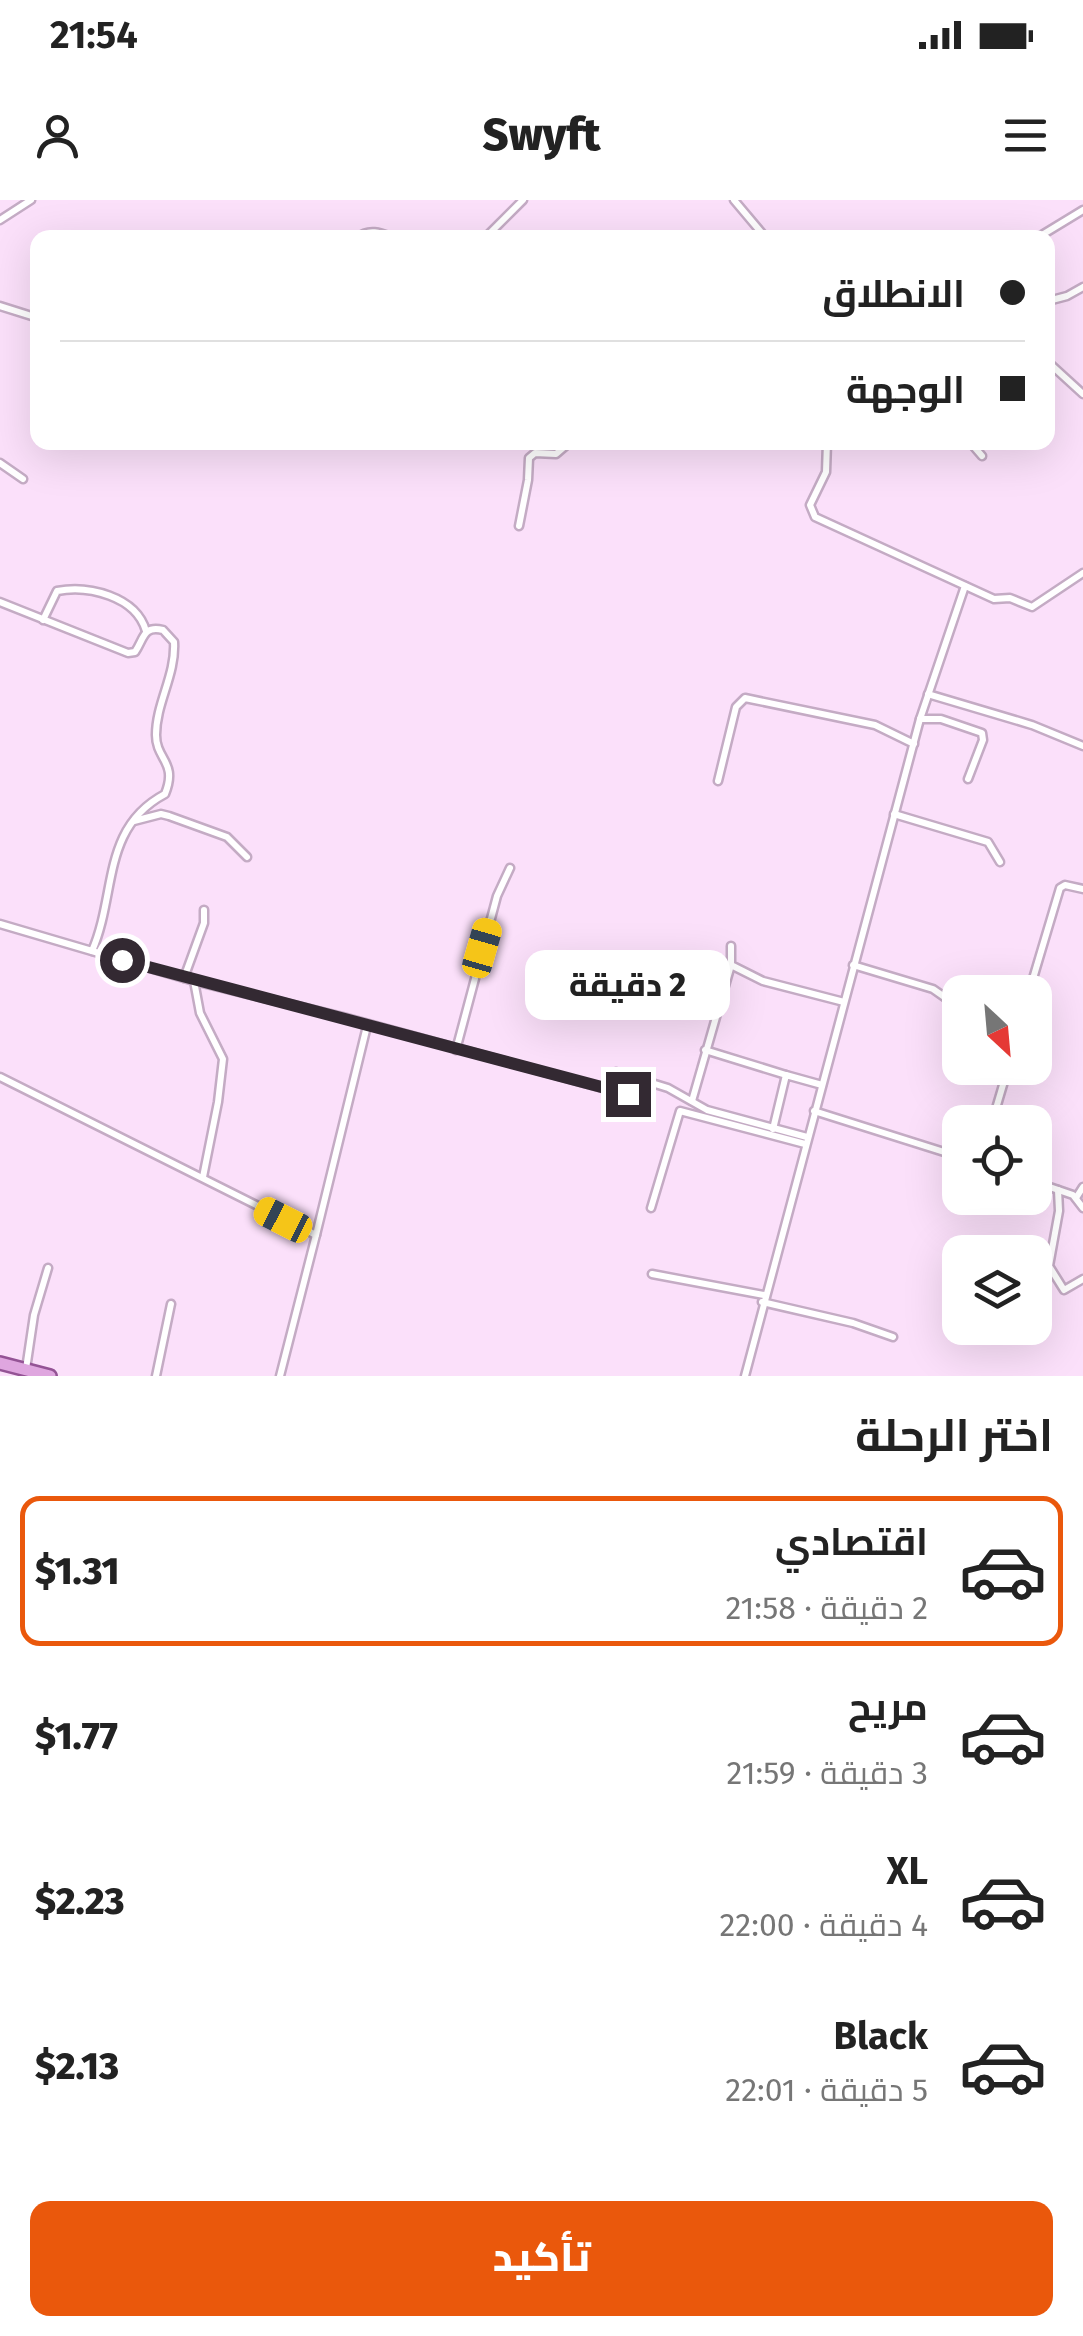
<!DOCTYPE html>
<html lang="ar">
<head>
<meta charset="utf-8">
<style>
	body { margin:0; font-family:"Fira Sans",Cairo,sans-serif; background:#f6f6f6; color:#222; direction:rtl; height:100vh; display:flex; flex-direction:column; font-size:38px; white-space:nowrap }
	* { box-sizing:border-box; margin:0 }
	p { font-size:32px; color:#767676 }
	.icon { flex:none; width:55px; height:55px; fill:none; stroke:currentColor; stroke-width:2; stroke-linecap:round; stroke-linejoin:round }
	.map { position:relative; height:1176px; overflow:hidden; direction:ltr }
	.panel { display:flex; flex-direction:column; background:#fff; flex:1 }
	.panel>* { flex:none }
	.top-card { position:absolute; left:30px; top:30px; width:1025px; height:220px; border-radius:20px; box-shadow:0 10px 40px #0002; direction:rtl; display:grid; align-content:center; height:220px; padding:0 30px; background:#fff }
	.needle { width:65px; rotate:154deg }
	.buttons { position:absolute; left:942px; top:775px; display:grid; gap:20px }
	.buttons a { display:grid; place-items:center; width:110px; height:110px; border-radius:20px; background:#fff; box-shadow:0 10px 40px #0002; font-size:50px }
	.end { position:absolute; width:45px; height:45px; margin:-22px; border:12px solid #332932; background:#fff; box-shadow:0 0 0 5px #fff }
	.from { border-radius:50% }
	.bubble { position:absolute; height:70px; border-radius:20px; background:#fff; box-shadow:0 10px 40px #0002; font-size:32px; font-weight:800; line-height:70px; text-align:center; direction:rtl }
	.car { position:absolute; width:30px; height:60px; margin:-30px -15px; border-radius:12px; box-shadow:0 0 8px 2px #0007; background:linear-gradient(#f5c518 24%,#345 0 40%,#f5c518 0 76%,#345 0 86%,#f5c518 0) }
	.top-card b { display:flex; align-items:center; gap:35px; height:95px; font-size:38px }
	.top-card b+b { border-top:2px solid #e0e0e0 }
	.top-card i { width:25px; height:25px; background:#222 }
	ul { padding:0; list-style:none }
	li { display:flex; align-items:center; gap:30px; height:150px; margin:0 20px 15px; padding:0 10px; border:5px solid transparent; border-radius:20px }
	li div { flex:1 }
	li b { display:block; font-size:38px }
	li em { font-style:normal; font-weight:800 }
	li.selected { border-color:#ea580c }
	li>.icon { width:90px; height:90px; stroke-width:1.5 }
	h2 { padding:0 30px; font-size:45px; line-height:120px }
	.cta { display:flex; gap:20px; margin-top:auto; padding:20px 30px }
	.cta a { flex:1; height:115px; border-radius:20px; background:#ea580c; color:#fff; font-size:40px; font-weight:800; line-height:115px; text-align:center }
	.status { display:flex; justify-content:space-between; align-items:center; height:70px; padding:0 50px; background:#fff; direction:ltr }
	.status svg { height:28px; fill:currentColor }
	header { display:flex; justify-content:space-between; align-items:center; height:130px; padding:0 30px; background:#fff; font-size:45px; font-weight:800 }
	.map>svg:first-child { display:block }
</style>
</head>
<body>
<div class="status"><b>21:54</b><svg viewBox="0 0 49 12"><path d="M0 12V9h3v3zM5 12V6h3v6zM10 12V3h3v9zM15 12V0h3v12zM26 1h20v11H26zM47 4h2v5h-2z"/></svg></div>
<header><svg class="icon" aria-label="menu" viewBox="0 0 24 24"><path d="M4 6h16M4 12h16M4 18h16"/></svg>Swyft<svg class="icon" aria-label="person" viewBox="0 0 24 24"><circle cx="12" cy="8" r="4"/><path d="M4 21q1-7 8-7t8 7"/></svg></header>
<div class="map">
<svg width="1083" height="1176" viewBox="0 0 1083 1176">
	<rect width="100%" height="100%" fill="#fbe0fa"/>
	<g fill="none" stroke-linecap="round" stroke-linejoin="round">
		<g stroke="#c4abc4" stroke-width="11">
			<g id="street">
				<path d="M734,0l32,38"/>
				<path d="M0,20l31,-20"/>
				<path d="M357,38c12,-10 24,-5 37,0"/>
				<path d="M485,38l38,-38"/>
				<path d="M1037,38l46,-28"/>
				<path d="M1048,101l19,-5 16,-9"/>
				<path d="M0,106l38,12"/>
				<path d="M1048,162l35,32"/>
				<path d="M827,242l-1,30 -16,33 5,12 179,82 16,-1 22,9 51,-34"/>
				<path d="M970,242l12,14"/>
				<path d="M0,263l23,16"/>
				<path d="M519,326l9,-46 1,-22 6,-5 21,1 14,-12"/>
				<path d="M0,402l128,51 7,-1c9,-13 8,-27 28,-22l11,12c2,33 -18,61 -18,93 0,25 22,27 9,59 -64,34 -48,100 -73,157"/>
				<path d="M43,420l14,-29c31,-6 79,5 89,40"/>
				<path d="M928,494l104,31 51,21"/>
				<path d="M920,519h21l41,14 1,7 -15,39"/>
				<path d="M718,581l18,-74 9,-9 130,27 39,19"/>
				<path d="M894,614l94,28 12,20"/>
				<path d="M134,621l27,-7 8,2 58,21 20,20"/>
				<path d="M0,724l194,57 149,36 285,78"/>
				<path d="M731,746v19l32,16 81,21"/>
				<path d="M853,765l80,24 27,19"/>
				<path d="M184,778l20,-55v-13"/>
				<path d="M194,781l6,32 23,46 -5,43 -15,75"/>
				<path d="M1029,792l31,-104 5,-3 18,4"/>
				<path d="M456,850l41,-154 13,-28"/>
				<path d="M705,850l81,25"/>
				<path d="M616,872l52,16 39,22 100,27"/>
				<path d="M0,877l316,158 51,-209"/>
				<path d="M692,901l39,-136"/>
				<path d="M814,911l146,46"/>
				<path d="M992,922l16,-54"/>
				<path d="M773,929l13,-54 36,10"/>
				<path d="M1035,982l38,13 10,13"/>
				<path d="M1058,990l1,21 -10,55 15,24 19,-11"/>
				<path d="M1076,998l7,-11"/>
				<path d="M651,1008l29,-97 125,33"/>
				<path d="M652,1074l112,21"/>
				<path d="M762,1102l91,21 40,14"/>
				<path d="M26,1169l8,-54 14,-47"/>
				<path d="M156,1176l15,-72"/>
				<path d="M280,1176l36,-141"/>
				<path d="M745,1176l175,-657 45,-133"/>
			</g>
		</g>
		<g stroke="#945395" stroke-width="16">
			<path id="primary" d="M0,1163l50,13"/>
		</g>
		<use href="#street" stroke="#fff" stroke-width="6"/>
		<use href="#primary" stroke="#dfa6df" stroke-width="11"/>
	</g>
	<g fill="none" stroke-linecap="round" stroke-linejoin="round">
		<path stroke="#332932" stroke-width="12" d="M122,760l506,134"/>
	</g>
</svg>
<div class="buttons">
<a><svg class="needle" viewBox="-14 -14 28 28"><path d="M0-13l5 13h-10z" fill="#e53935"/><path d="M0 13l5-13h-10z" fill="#767676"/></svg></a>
<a><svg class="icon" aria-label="locate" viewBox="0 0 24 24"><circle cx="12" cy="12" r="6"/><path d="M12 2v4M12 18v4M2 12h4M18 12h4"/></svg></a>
<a><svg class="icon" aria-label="layers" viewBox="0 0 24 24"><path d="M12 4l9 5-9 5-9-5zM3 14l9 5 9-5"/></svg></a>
</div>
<i class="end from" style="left:122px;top:760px"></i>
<i class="end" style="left:628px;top:894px"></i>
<div class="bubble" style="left:525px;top:750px;width:205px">2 دقيقة</div>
<i class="car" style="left:482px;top:748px;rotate:16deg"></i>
<i class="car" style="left:283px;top:1020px;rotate:297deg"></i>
<div class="top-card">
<b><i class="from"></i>الانطلاق</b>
<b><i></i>الوجهة</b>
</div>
</div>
<section class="panel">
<h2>اختر الرحلة</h2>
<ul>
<li class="selected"><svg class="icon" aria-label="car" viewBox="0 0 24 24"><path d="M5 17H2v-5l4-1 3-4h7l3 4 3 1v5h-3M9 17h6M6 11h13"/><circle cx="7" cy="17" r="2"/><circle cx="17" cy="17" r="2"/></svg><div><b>اقتصادي</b><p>2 دقيقة · 21:58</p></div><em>$1.31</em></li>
<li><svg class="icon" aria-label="car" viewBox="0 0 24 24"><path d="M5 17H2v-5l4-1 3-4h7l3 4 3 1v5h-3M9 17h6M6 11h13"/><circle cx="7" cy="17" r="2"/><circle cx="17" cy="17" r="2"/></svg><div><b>مريح</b><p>3 دقيقة · 21:59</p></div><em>$1.77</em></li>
<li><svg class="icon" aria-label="car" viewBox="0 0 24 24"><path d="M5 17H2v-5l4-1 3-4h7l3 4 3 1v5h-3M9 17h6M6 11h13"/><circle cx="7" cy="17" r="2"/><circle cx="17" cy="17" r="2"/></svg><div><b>XL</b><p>4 دقيقة · 22:00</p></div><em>$2.23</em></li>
<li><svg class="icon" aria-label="car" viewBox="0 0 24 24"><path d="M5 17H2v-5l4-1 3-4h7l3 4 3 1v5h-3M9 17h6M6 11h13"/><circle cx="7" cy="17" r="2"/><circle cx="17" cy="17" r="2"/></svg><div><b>Black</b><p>5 دقيقة · 22:01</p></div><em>$2.13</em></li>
</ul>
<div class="cta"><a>تأكيد</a></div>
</section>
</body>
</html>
